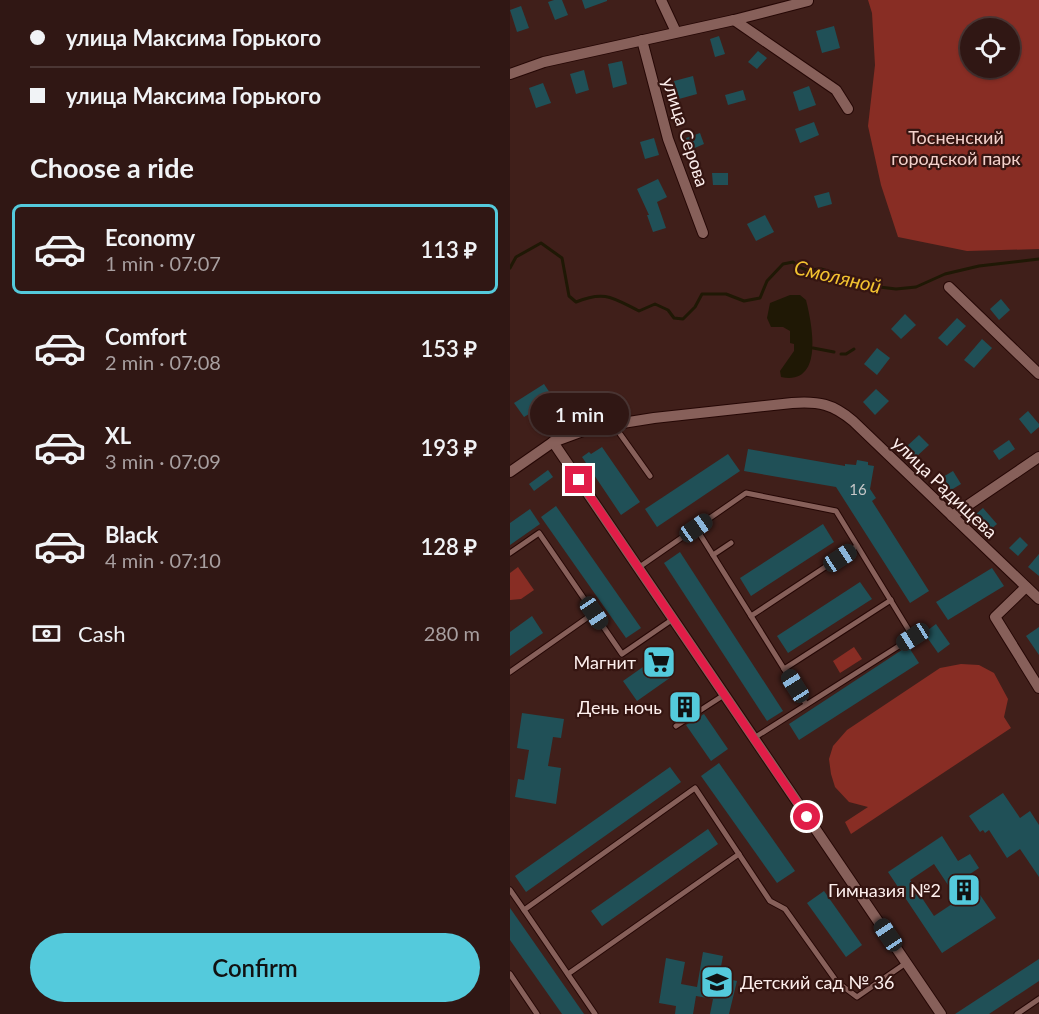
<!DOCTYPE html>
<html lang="en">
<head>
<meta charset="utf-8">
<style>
	body { margin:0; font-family:Lato,sans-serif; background:#38201d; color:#f1f3f6; height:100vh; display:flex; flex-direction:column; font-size:22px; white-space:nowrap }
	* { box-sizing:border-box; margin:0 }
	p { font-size:20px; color:#a89fa0 }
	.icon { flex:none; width:33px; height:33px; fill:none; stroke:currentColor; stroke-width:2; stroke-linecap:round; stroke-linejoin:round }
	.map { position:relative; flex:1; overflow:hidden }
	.side { display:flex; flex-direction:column; background:#301714; width:510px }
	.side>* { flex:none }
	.hud { display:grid; align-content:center; height:132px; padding:0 30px; background:#301714 }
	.controls { position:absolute; left:450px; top:18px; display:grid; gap:12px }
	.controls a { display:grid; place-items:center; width:60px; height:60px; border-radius:50%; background:#301714; box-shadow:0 2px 4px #0004,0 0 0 2px #4b3634; font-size:30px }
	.end { position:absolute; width:27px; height:27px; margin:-14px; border:8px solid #e11d48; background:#fff; box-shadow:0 0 0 3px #fff }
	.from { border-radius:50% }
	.bubble { position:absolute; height:42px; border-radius:21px; background:#301714; box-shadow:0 2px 4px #0004,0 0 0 2px #4b3634; font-size:20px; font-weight:600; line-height:42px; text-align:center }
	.car { position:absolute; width:18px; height:36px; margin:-18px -9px; border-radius:8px; box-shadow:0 0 4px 2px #0007; background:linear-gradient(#222 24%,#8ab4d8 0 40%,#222 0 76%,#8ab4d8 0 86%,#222 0) }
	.hud b { display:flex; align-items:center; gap:21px; height:57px; font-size:22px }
	.hud b+b { border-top:2px solid #4b3634 }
	.hud i { width:15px; height:15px; background:#f1f3f6 }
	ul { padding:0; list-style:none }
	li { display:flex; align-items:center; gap:18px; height:90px; margin:0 12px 9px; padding:0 18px; border:3px solid transparent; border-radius:9px }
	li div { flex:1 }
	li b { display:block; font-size:22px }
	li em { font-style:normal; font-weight:600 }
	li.active { border-color:#54cadc }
	li>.icon { width:54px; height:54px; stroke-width:1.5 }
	h2 { padding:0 30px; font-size:27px; line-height:72px }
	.pay { display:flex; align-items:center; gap:15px; height:66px; padding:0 30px; font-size:22px }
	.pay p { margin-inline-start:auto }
	.cta { display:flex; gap:12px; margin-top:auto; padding:12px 30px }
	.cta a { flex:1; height:69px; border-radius:36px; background:#54cadc; color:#111; font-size:24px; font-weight:600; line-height:69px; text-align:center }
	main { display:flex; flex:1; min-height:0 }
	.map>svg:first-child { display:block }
</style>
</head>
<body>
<main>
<section class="side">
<div class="hud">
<b><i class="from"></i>улица Максима Горького</b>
<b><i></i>улица Максима Горького</b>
</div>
<h2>Choose a ride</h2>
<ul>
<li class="active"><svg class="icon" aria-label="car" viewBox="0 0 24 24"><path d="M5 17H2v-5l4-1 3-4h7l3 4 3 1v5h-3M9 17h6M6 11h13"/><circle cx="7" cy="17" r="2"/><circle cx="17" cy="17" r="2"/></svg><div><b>Economy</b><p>1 min · 07:07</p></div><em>113 ₽</em></li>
<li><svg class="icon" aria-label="car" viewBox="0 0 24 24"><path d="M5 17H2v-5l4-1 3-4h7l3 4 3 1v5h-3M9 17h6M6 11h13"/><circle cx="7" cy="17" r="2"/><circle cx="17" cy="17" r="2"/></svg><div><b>Comfort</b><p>2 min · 07:08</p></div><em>153 ₽</em></li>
<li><svg class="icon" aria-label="car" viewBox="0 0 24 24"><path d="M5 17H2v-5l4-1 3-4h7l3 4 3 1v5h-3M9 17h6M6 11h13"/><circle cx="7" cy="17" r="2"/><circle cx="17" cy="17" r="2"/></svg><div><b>XL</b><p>3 min · 07:09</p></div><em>193 ₽</em></li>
<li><svg class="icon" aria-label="car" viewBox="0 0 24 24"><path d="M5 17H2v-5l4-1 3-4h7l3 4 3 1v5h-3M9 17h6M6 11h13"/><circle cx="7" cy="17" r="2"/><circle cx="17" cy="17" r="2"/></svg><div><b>Black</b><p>4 min · 07:10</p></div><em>128 ₽</em></li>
</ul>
<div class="pay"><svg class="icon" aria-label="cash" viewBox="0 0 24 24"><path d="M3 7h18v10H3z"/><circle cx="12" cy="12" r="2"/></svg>Cash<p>280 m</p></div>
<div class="cta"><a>Confirm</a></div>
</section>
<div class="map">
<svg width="529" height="1014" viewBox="0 0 529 1014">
	<rect width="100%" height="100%" fill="#401f1a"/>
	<g fill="#882d24" fill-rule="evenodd">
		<path d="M358,0h171v249l-72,2 -69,-14 -17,-52 -13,-59 7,-61 -3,-52zM460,28h40v40h-40z"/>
		<path d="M8,567l16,23 -13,9 -11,1v-27z"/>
		<path d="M344,647l8,12 -22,14 -7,-12z"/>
		<path d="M451,664l18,1 15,8 14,26 -4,18 7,11 -160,106 -6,-12 23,-15 -19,-5 -14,-15 -4,-13 -2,-15 4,-13 14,-16 93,-62z"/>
	</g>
	<path fill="#1f1805" d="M280,295h10l6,5c6,24 19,86 -25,77l-1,-6 14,-20v-7l-4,-1v-12l-7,-4h-12l-4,-9 3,-15z"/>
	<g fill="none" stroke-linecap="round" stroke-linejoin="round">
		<g stroke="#1f1805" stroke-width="3">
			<path d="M0,268l6,-11 25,-14 21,15 7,38 7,6c29,-12 37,-4 63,9l16,-7 13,6 6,8 9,1 12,-12 7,-13h24l18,7 16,-3 7,-17 16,-17 10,-2 6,5 8,3 14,-1 30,9 12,7 33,4 20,-2 29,-13 34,-8 60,-7"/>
			<path d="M303,348l21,4"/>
			<path d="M331,354h5l8,-5"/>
		</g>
	</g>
	<g fill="#205057" fill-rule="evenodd">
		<path d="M44,0h8l6,15 -13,5 -7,-18z"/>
		<path d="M72,0h25v1l-22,8z"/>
		<path d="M11,6l8,22 -12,4 -7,-22z"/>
		<path d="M324,26l6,22 -18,5 -6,-22z"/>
		<path d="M209,36l6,18 -10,3 -5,-18z"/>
		<path d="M248,51l9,7 -10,11 -9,-7z"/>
		<path d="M112,61l5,23 -14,4 -5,-24z"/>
		<path d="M74,70l5,20 -13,4 -6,-20z"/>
		<path d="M183,76l4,18 -18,5 -5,-18z"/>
		<path d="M33,83l8,20 -15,5 -7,-20z"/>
		<path d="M299,86l7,19 -17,6 -6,-19z"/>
		<path d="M233,90l3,10 -18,5 -3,-10z"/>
		<path d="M304,122l5,13 -19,8 -5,-14z"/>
		<path d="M190,133l4,11 -14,6 -4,-12z"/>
		<path d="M144,138l5,17 -14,4 -5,-17z"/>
		<path d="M202,173h16v12h-15z"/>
		<path d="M148,179l9,18 -10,5 9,26 -13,4 -6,-17h2l-12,-26z"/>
		<path d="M319,192l3,12 -14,4 -4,-12z"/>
		<path d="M255,215l9,17 -18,9 -9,-17z"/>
		<path d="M491,299l9,11 -11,10 -9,-11z"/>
		<path d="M395,314l11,11 -15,14 -10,-10z"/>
		<path d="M447,318l9,8 -19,20 -9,-8z"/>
		<path d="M472,339l10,9 -18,20 -10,-8z"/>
		<path d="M367,348l13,10 -13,17 -13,-11z"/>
		<path d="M34,384l10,15 -30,18 -10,-14z"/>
		<path d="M366,389l13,12 -14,14 -12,-13z"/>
		<path d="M518,411l11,13v3l-8,7 -12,-15z"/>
		<path d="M409,435l10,10 -13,12 -10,-10z"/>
		<path d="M499,440l6,9 -16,11 -6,-9z"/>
		<path d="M92,447l38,55 -19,13 -39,-58 7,-5 2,2z"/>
		<path d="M238,449l97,17v-2l11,1 1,-5 11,2v3l6,1 -4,23 6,9 -4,3 57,90 -19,12 -74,-116 -92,-16z"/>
		<path d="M218,454l12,17 -83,56 -12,-18z"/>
		<path d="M38,470l5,7 -19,14 -5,-7z"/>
		<path d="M443,471l8,13 -10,6 -8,-13z"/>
		<path d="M46,506l85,122 -15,10 -85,-121z"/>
		<path d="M473,508l14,16 -8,7 -14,-16z"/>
		<path d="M20,509l10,15 -30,21v-22z"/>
		<path d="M313,524l11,18 -83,54 -11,-18z"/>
		<path d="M510,537l8,8 -10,11 -9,-8z"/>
		<path d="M170,552l103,159 -16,10 -103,-158z"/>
		<path d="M529,554v22l-11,-9z"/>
		<path d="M482,568l12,18 -56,34 -12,-18z"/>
		<path d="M350,582l12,17 -84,54 -11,-17z"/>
		<path d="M22,616l11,17 -33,23v-24z"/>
		<path d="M426,624l14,20 -12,9 -14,-20z"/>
		<path d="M529,627v28l-13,-19z"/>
		<path d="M398,646l11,17 -120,77 -10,-16z"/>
		<path d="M150,655l14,20 -37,26 -14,-20z"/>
		<path d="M182,695l6,11 -19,12 -7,-9z"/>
		<path d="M12,713l42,6 -3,19 -8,-1 -5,29 13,2 -5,36 -41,-7 3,-18 6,1 5,-30 -12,-2z"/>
		<path d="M194,714l24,35 -17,12 -25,-36z"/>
		<path d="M209,763l76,108 -18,12 -76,-107z"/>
		<path d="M160,767l11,15 -155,110 -11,-16z"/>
		<path d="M493,793l17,25 10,-7 9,14v52l-19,-28 -13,9 -18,-28 -4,3 -2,-3 -3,2 -11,-16z"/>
		<path d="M198,829l10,15 -116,82 -11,-15z"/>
		<path d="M432,836l16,25 12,-7 9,14 -12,8 29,42 -54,35 -54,-81zM424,864l24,36 -24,16 -24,-36z"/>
		<path d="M314,891l38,54 -16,12 -39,-54z"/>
		<path d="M0,908l74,106h-22l-52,-74z"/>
		<path d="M193,952l20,4 -4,21 18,4 -8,33h-19l3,-15 -17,-3 -3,18h-18l1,-8 -17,-3 7,-45 19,4 -4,22 16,3z"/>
		<path d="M529,959v22l-50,33h-34z"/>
	</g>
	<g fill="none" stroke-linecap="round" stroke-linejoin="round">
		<g stroke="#250705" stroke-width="7">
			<g id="service">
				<path d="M103,424l37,52"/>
				<path d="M186,528l110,176"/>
				<path d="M0,553l29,-20 83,121 51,-35"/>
				<path d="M203,555l18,-12"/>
				<path d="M128,568l108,-75 90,18 77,126 -159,101"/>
				<path d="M241,616l106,-70"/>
				<path d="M274,669l107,-69"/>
				<path d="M0,672l84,-59"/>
				<path d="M166,726l48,-31"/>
				<path d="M0,890l14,20"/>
				<path d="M0,974l27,40"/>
				<path d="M58,974l171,-120"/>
				<path d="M85,1014l-71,-104 171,-122 75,113 15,8 52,73 20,15 49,-34"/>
				<path d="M507,1014l22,-15"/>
			</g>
		</g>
		<g stroke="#250705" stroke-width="12">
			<g id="minor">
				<path d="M151,0l15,32"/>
				<path d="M224,20l102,70 12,19"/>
				<path d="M132,40l26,99 35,94"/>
				<path d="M0,74l34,-12 190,-42 74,-19"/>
				<path d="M439,287l90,87"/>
				<path d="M43,442l388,572"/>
				<path d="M0,472l43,-30 38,-14 63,-10 138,-15c27,-2 41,1 61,18l186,178"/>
				<path d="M442,516l87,-59"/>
				<path d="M516,587l-31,30 44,71"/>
			</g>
		</g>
		<use href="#service" stroke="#87605a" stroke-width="5"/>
		<use href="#minor" stroke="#87605a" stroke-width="10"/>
	</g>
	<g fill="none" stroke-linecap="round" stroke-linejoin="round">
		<path stroke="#e11d48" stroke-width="8" d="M69,480l228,337"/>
	</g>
	<defs>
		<g id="supermarket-square" transform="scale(1.725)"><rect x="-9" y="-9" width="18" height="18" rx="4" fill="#54cadc" stroke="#351511"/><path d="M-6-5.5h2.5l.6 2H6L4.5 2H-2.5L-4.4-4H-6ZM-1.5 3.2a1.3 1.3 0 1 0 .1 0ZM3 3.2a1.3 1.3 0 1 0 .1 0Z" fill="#111"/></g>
		<g id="building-square" transform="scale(1.725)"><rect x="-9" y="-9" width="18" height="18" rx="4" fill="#54cadc" stroke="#351511"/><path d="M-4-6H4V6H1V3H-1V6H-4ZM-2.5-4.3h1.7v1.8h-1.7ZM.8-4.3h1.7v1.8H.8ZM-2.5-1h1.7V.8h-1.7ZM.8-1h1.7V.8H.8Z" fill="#111"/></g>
		<g id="school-square" transform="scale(1.725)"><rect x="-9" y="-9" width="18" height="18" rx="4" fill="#54cadc" stroke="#351511"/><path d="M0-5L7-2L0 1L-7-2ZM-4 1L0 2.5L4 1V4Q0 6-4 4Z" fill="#111"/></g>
	</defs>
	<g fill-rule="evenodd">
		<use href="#supermarket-square" x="149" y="662"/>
		<use href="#building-square" x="175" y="707"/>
		<use href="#building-square" x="454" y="890"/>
		<use href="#school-square" x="207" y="982"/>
	</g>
	<g text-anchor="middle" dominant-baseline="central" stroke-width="4.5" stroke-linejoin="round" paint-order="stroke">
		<g font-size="15" fill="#c6c7c8">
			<text x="348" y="489">16</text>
		</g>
		<g font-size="18" fill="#fdefed" stroke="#351511">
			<text transform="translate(176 132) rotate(72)">улица Серова</text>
			<text transform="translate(435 487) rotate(44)">улица Радищева</text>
		</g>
		<g font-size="18" fill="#f3d1cb" stroke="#351511">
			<text x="446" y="137">Тосненский<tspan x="446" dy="21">городской парк</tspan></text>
		</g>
		<g font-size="18" fill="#fdefed" stroke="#351511" text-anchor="end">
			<text x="126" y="662">Магнит</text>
			<text x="152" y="707">День ночь</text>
			<text x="431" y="890">Гимназия №2</text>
			<text x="230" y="982" text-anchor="start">Детский сад № 36</text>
		</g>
		<g font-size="20" font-style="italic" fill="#f3c330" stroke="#351511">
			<text transform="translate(328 276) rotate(13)">Смоляной</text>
		</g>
	</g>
</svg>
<div class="controls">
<a><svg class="icon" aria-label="locate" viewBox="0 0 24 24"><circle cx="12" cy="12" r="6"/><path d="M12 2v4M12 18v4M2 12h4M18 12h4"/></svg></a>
</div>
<i class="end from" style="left:297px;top:817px"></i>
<i class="end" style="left:69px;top:480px"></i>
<div class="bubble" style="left:20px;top:393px;width:99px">1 min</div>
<i class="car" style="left:186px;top:528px;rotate:55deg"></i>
<i class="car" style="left:330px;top:558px;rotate:57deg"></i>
<i class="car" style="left:84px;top:613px;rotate:146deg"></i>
<i class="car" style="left:403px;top:637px;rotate:238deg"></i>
<i class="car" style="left:285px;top:686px;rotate:328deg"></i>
<i class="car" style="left:378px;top:935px;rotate:326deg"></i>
</div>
</main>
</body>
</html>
